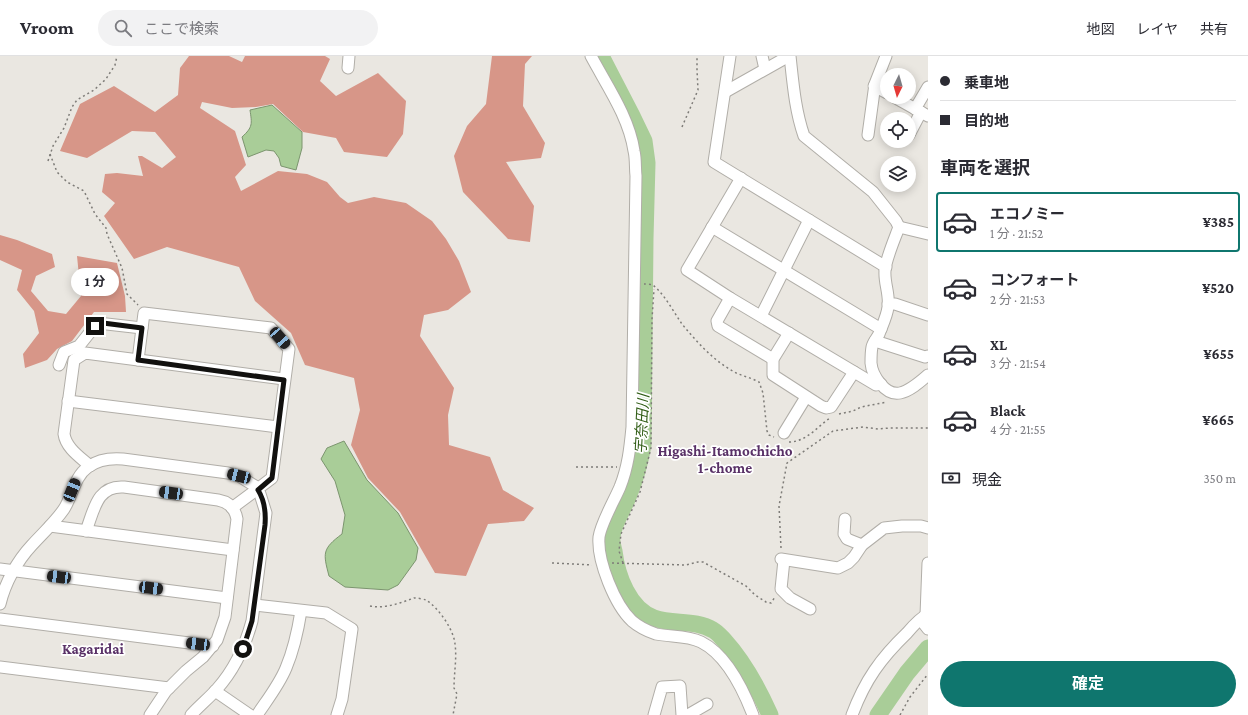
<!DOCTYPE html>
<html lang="ja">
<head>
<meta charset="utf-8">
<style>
	body { margin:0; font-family:"Crimson Pro","Noto Sans JP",serif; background:#f2f2f3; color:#2b2b33; height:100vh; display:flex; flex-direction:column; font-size:15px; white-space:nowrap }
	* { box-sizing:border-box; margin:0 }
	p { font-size:13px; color:#7c7c81 }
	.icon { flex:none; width:22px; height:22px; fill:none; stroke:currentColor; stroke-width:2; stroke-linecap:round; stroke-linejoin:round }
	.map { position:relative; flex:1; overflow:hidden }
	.drawer { display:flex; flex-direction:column; background:#fff; width:320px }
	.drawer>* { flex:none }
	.hud { display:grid; align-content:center; height:88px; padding:0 12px; background:#fff }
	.needle { width:26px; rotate:185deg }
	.controls { position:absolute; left:880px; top:12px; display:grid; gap:8px }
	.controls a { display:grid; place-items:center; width:36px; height:36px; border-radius:50%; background:#fff; box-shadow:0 2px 10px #0003; font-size:20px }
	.end { position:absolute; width:18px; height:18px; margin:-9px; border:5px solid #12110f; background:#fff; box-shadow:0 0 0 2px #fff }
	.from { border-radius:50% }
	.bubble { position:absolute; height:28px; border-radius:14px; background:#fff; box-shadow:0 2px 10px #0003; font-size:13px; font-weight:700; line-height:28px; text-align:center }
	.car { position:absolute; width:12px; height:24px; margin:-12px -6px; border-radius:5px; box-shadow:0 0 3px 1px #0007; background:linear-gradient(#222 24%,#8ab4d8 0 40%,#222 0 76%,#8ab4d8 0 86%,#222 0) }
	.hud b { display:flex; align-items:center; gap:14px; height:38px; font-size:15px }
	.hud b+b { border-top:1px solid #e1e1e2 }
	.hud i { width:10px; height:10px; background:#2b2b33 }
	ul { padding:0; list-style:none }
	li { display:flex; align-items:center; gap:12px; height:60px; margin:0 8px 6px; padding:0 4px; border:2px solid transparent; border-radius:4px }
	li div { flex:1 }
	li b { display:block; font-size:15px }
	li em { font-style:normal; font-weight:700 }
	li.selected { border-color:#0f766e }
	li>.icon { width:36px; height:36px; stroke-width:1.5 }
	h2 { padding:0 12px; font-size:18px; line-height:48px }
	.pay { display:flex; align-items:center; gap:10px; height:44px; padding:0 12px; font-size:15px }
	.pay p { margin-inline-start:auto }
	.primary-button { display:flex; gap:8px; margin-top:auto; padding:8px 12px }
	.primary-button a { flex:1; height:46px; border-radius:24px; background:#0f766e; color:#fff; font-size:16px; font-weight:700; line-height:46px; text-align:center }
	header { display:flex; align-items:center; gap:24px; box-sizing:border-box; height:56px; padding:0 20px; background:#fff; border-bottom:1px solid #e1e1e2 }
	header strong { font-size:19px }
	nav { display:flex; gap:22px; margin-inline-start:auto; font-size:14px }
	.search { width:280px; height:36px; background:#f2f2f3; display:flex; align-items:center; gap:10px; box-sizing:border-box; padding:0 14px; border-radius:22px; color:#7c7c81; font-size:15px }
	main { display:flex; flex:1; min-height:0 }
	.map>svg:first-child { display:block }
</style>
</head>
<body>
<header>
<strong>Vroom</strong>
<div class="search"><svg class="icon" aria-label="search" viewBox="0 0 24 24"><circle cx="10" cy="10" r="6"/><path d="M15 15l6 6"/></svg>ここで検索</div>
<nav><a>地図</a><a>レイヤ</a><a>共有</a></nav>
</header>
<main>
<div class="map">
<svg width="928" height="659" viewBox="0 0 928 659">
	<rect width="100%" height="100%" fill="#eae7e1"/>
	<g fill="#d79688">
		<path d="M189,0h40l13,6 3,-6h80l5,3 -10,22 16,15 42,-23 28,28 -3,33 -16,23 -43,-5 -8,-14 -33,-6 -30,-28 -17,3 -24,1 -30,-6 -2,6 35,23 11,34 -11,12 6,14 37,-20 29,3 20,8 13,15 8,6 26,-6 32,6 26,18 14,18 13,22 12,31 -23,18 -24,5 -4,21 34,52 -6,27 1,30 41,12 13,33 31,18 -10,13 -36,3 -22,52 -31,-3 -35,-61 -32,-34 -17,-33 9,-35 -6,-32 -49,-13 -14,-32 -36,-32 -16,-34 -72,-20 -33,12 -30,-43 11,-13 -13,-11 3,-18 12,-1 26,3 -5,-20h4l20,12 14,-11 -21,-25 -23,-1 -45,27 -27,-7 20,-47 34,-18 41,26 23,-17 2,-27z"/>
		<path d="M492,0h40l-7,8 -2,42 22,37 -4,15 -35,4 28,44 -4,36 -22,-3 -45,-47 -9,-36 13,-30 19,-22z"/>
		<path d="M0,179l17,5 35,14 3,13 -19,9 -5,15 17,20 18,3 15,-18 -4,-40 40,7 8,33 1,16h-32l-22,29 -15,8 -10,11 -22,8 -2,-14 16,-21 -5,-22 -17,-21 5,-20 -22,-10z"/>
	</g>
	<g fill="#a9cd98" stroke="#7c956f">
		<path d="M272,49l30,27v16l-6,22 -15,-4 -2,-8 -5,-7 -8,-1 -18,7 -6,-20c11,-10 10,-13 8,-27z"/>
		<path d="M344,385l23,39 31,33 20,35 -2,12 -18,25 -10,5 -43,-3 -16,-11c-6,-23 -7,-27 13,-42l3,-19 -10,-34 -14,-22 6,-11z"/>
	</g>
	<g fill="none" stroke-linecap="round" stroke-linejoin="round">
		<g stroke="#a9cd98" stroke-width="17">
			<path d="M601,0l31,60 12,25 3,22 -2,75 -2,207c-3,18 -8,35 -15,52 -5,13 -14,25 -16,39 -1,5 1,11 2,15 3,25 15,58 40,67 19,7 41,1 59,12 4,2 8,7 11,10 20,22 34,48 46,75"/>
			<path d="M878,659l29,-42 21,-25"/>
		</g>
		<g stroke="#b1aea8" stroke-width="13">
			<g id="minor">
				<path d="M591,0c16,30 38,61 43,95 2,8 1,17 2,25l-4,251c-2,21 -4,40 -12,60 -6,14 -19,36 -21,50 -2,24 16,68 33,84 7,6 15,10 24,13 15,3 31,1 45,8 26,13 42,47 52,73"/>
				<path d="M730,0l-16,106 172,105"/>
				<path d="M762,0l3,13"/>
				<path d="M790,0c3,27 5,54 14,80l69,56 23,29 3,6c-4,11 -14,34 -14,44 -1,12 5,24 3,36 -1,9 -6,19 -9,27 -2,4 -6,8 -7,13 -1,5 -1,11 -1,16 1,12 14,33 29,30 10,-2 20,-11 28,-18"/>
				<path d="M348,12l1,-12"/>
				<path d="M874,30l13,7"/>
				<path d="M725,36l64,-36"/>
				<path d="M894,41l34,19"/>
				<path d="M915,53l13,-22"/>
				<path d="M868,79l7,-51 11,-28"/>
				<path d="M909,79l12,-23"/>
				<path d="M741,122l-54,92 43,28 146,87 5,-1"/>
				<path d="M712,171l169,102"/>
				<path d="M899,171l29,7"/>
				<path d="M730,242l-13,23 1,5 55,33"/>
				<path d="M888,248h7l33,11"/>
				<path d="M761,260l48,-96"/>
				<path d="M789,277l-16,26v16l48,31 5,2 5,-1 23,-35"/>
				<path d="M875,285l50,16 3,-1"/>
				<path d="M138,304l6,-47 127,15 18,21 -17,129 -40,30"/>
				<path d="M59,309l5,-13 15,-6 16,-20 3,-3 44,5"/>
				<path d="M68,345l210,26"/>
				<path d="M784,377l22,-36"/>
				<path d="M90,410c-10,-9 -24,-18 -26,-32l10,-74 11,-7 199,26"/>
				<path d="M845,463l-1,15 3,5 15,6"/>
				<path d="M50,470l183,24"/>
				<path d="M86,475c8,-21 11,-46 38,-44l94,13c11,2 17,8 19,19l-12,98 -8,23 -14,17 -17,14 -20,20 -16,24"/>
				<path d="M781,503l57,9 10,-5 6,-6 8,-12 22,-17 18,-2h19l7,2"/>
				<path d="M784,504l-3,29 9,9 20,11"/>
				<path d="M0,513l227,29"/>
				<path d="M0,548c5,-21 17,-43 32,-59 11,-12 23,-23 32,-36 9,-14 10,-32 24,-42 11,-8 23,-9 35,-8l105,14 11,3 16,10 5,8 6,19 -14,108c-7,26 -17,48 -35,68 -8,9 -18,17 -26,26"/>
				<path d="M255,549l71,8 26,16 -10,70 -5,16"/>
				<path d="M926,559l2,-52"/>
				<path d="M0,563l213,27"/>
				<path d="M921,564l7,9"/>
				<path d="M0,611l169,21"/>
				<path d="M215,635l35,24"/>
				<path d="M257,659c10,-15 22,-30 29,-47 8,-19 12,-38 15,-57"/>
				<path d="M654,659l8,-28 18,-1 2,29"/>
				<path d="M688,659l19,-11"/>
				<path d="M852,659c13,-35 29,-57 55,-82 6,-7 13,-15 21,-19"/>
			</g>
		</g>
		<g stroke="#7e7c78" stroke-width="1.5" stroke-dasharray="2 3" stroke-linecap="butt">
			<path d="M682,71l16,-37 -1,-20v-14"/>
			<path d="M50,98l7,18 10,10 17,9 11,23 11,14 1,6 15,34 5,26 11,11"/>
			<path d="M48,105l5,-15 11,-18 8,-21 5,-7 17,-10 12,-11 9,-14 2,-9"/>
			<path d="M644,228c2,0 6,0 9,1 12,10 20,26 29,39 14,17 30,35 49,46 9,6 19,7 28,12l4,11 4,38 2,4 5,2"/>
			<path d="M839,358l14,-3 8,-4 26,-5"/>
			<path d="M789,386c17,0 28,-15 41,-24"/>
			<path d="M576,411h41"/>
			<path d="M781,492l-2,-42 8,-43 46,-32 30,-4 15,2 12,-1h38"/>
			<path d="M552,507l40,2"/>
			<path d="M612,507l74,2 12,-3h5l43,24 9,9 11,7 5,1 4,-6"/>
			<path d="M623,507l-4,-12 2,-17 19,-42 11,-44 1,-129 2,-30"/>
			<path d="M370,550c15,3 30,-3 44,-8 4,0 9,1 12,2 12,7 28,30 29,44 2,14 -1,29 -1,44l3,6 -4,21"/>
			<path d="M900,659l10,-18 18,-23"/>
		</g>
		<use href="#minor" stroke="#fff" stroke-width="11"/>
	</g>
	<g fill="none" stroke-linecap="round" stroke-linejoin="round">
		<path stroke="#12110f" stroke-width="5" d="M95,270l3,-3h5l39,5 -4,32 146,20 -12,98 -14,12c7,11 8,22 7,35l-13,96 -9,28"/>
	</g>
	<g text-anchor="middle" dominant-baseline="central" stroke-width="3.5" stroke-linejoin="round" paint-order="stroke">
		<g font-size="15" font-style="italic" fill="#325e17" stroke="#fff">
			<text transform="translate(642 368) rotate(-87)">宇奈田川</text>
		</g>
		<g font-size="15" font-weight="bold" fill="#593167" stroke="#fff">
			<text x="725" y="395">Higashi-Itamochicho<tspan x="725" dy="17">1-chome</tspan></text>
			<text x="93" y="593">Kagaridai</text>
		</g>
	</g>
</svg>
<div class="controls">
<a><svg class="needle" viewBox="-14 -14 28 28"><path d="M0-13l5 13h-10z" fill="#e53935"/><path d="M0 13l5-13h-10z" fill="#7c7c81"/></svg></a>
<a><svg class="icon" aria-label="locate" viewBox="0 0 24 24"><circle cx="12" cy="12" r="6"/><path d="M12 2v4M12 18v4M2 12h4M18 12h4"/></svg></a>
<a><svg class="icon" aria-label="layers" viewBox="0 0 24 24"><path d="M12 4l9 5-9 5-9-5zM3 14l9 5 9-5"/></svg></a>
</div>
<i class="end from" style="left:243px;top:593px"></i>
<i class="end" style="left:95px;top:270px"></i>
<div class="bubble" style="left:71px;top:212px;width:48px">1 分</div>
<i class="car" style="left:280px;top:282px;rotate:139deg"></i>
<i class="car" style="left:239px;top:420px;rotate:284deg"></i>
<i class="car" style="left:72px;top:434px;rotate:22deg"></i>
<i class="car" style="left:171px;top:437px;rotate:278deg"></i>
<i class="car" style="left:59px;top:521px;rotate:277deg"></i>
<i class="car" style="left:151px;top:532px;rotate:97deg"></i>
<i class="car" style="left:198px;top:588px;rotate:277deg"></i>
</div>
<section class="drawer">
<div class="hud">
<b><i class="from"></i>乗車地</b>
<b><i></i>目的地</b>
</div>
<h2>車両を選択</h2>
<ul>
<li class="selected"><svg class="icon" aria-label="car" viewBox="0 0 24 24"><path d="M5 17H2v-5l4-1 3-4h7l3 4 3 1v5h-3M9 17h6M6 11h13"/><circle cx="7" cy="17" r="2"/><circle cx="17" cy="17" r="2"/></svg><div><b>エコノミー</b><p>1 分 · 21:52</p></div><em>¥385</em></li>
<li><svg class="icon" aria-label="car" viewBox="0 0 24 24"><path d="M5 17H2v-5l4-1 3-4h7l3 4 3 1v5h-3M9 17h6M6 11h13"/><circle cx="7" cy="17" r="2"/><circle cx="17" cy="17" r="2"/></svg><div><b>コンフォート</b><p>2 分 · 21:53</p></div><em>¥520</em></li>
<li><svg class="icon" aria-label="car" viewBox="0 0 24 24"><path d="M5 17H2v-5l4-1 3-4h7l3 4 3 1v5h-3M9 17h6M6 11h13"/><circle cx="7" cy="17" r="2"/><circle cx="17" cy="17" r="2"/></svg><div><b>XL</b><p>3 分 · 21:54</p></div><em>¥655</em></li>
<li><svg class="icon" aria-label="car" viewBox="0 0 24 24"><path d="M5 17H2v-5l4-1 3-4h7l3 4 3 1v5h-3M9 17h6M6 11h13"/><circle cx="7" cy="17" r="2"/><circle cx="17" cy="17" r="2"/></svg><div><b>Black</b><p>4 分 · 21:55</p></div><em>¥665</em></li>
</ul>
<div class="pay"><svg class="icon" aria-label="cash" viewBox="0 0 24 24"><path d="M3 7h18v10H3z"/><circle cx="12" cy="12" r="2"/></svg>現金<p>350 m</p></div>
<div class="primary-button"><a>確定</a></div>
</section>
</main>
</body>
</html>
